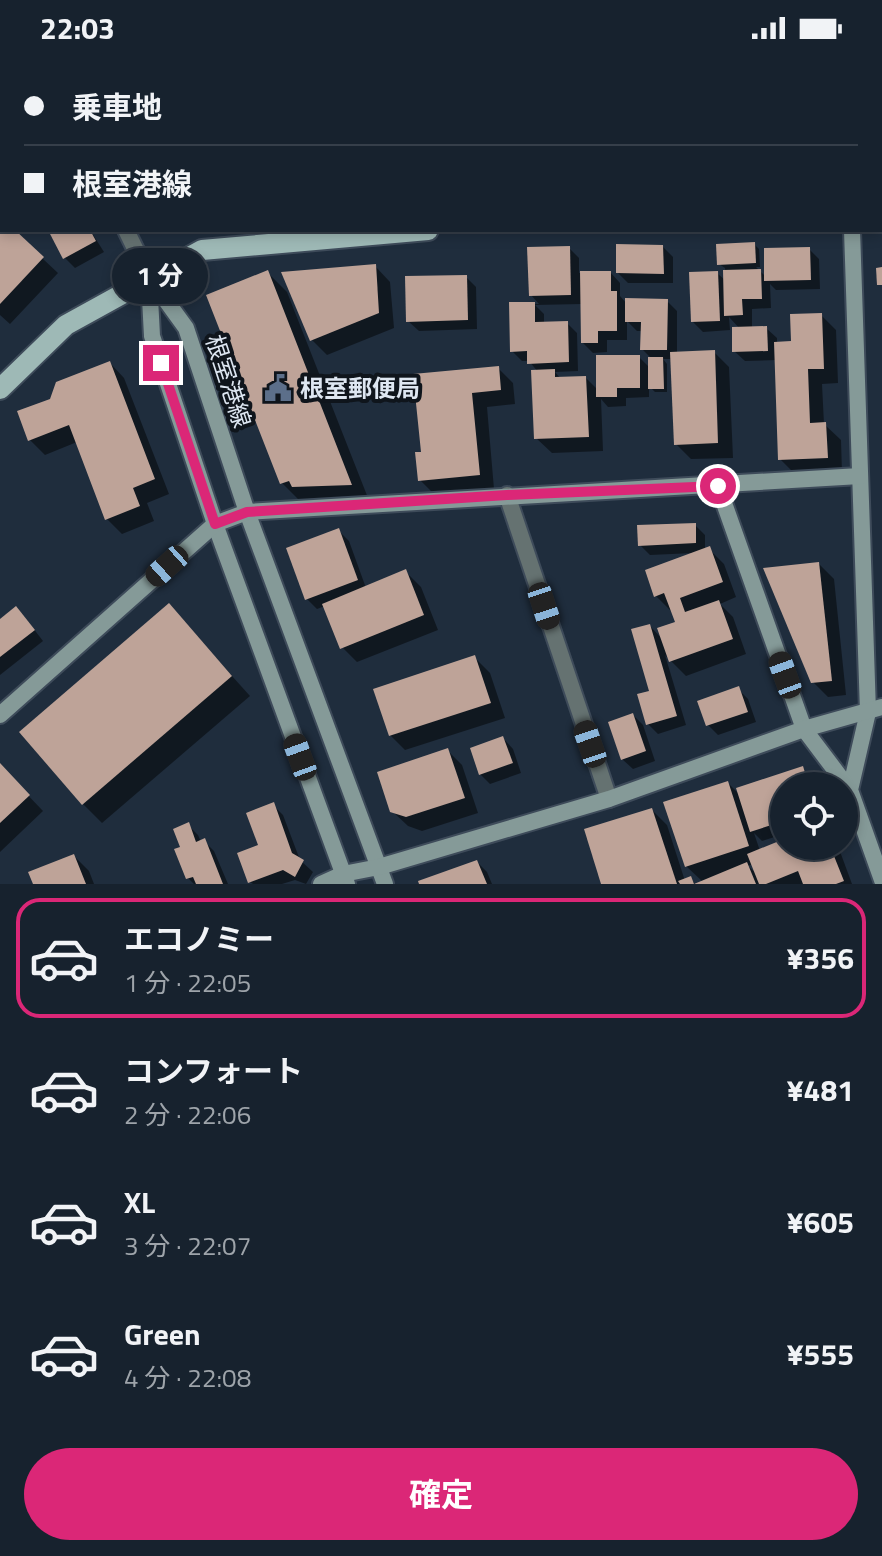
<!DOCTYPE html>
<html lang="ja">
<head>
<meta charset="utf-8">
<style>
	body { margin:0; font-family:"Titillium Web","Noto Sans JP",sans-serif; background:#202a36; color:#f1f3f6; height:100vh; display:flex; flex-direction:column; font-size:30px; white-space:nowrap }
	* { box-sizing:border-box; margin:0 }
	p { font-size:26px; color:#9ea4aa }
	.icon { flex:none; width:44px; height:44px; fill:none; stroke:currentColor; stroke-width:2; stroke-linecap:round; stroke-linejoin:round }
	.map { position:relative; height:828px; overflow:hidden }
	.details { display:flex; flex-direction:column; background:#17222e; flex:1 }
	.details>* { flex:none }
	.guide { position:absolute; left:0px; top:0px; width:882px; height:176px; box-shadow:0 4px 12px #0003,0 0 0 2px #363f4a; display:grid; align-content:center; height:176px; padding:0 24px; background:#17222e }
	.buttons { position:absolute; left:770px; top:716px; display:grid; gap:16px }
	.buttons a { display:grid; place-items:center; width:88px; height:88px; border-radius:50%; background:#17222e; box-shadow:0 4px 12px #0003,0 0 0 2px #363f4a; font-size:40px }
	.end { position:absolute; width:36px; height:36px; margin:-18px; border:10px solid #db2777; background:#fff; box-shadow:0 0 0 4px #fff }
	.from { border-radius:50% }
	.bubble { position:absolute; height:56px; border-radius:28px; background:#17222e; box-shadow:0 4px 12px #0003,0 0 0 2px #363f4a; font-size:26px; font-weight:700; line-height:56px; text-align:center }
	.car { position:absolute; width:24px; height:48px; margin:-24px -12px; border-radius:10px; box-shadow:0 0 6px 2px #0007; background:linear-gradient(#222 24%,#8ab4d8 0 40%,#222 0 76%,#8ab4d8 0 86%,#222 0) }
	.guide b { display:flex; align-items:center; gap:28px; height:76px; font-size:30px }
	.guide b+b { border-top:2px solid #363f4a }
	.guide i { width:20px; height:20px; background:#f1f3f6 }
	ul { padding:14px 0 0; list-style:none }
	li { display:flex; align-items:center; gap:24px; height:120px; margin:0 16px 12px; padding:0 8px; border:4px solid transparent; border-radius:24px }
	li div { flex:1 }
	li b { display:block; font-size:30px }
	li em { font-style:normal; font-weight:700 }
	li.active { border-color:#db2777 }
	li>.icon { width:72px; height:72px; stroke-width:1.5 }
	.cta { display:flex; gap:16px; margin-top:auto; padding:16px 24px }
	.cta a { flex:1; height:92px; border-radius:48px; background:#db2777; color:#fff; font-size:32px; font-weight:700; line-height:92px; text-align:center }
	.status { display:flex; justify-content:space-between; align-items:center; height:56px; padding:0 40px; background:#17222e; direction:ltr }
	.status svg { height:22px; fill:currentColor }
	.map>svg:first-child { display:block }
</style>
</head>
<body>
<div class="status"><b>22:03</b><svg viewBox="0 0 49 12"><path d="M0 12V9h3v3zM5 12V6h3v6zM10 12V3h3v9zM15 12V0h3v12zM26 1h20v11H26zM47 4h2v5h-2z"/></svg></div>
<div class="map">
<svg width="882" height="828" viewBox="0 0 882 828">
	<rect width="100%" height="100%" fill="#1f2d3d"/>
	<g fill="#0007" fill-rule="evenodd">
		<path d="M102,0h81l1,2h-80z"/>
		<path d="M409,0h73l2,2h-74z"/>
		<path d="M788,0h54l14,2h-66z"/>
		<path d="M0,163l2,11h10l46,43 -48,51 -10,-9z"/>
		<path d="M50,174h40l14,22 -29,16 -10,-10z"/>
		<path d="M754,188l5,5 1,18h-4l10,10 43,-28 10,10 1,30 -44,1 -6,-6 1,24 -19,1v19h14l11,10v6l16,-1 28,-28 15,15 2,53 -16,1 2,40 17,16 1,33 -47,1 -15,-15 -3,-99 -32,1 -11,-10 6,-22 -11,-12 1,13 -27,2 -10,-10 24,-49 9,8 -1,-13 -6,-4z"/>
		<path d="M663,191l10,10v26h-45l-10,-10z"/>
		<path d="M569,192l10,10v15l31,-1 10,11v13l7,8 40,-3 10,10v43l37,-2 15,15 4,91 -42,1 -15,-15 -3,-85h-10l4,5v28h-12l-6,-6v11l-23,1v8l-18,1 -7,-8 2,52 -51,2 -16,-15 2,-66 -9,-11h-7l-10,-10 -1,-47h28l-8,-9zM582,248l1,39 10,10 14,-1v-12h20v-19l10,10h5v18l8,8v11l-11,-11 -41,33 -12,-12 -25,1 -6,-7 23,-1 -1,-38 -10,-10h-23v-9l-9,-9z"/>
		<path d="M375,210l15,16 4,46 -67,27 -15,-15z"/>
		<path d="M268,217l19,19 83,211 -57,3 -5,-6 -7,2 -19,-19z"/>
		<path d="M466,221l10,10 1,42 -58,2 -11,-10z"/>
		<path d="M110,307l14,15 45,116 -22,9 7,18 -32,13 -15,-15 -30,-77 -32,13 -15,-15 21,-40z"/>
		<path d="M498,312l15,15 2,21 -28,3 7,82 -59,6 -15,-15 3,-27 -8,-77z"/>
		<path d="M695,469l10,10v15l4,-1 15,15 12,33 -16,7 13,13 13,37 -60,22 -21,-21 21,70 -28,9 -10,-10 3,-31 -1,-67 13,14 14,-17 -6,-12 -15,-15 38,-43 -44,2 -10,-10z"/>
		<path d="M339,475l10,10 17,47 40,-16 15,15 17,43 -81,32 -15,-15 -17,-41 -8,3 -10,-10z"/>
		<path d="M819,508l15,15 12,116 -18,2 -15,-15z"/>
		<path d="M169,550l81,90 -148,127 -19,-19z"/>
		<path d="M26,563l17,22 -43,34v-54z"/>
		<path d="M475,602l15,15 15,45 -100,32 -15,-15z"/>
		<path d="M738,633l10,10 8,23 -38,13 -10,-10z"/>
		<path d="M633,659l10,10 12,36 -22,8 -11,-10z"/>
		<path d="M503,682l10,11 8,24 -31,11 -10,-10z"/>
		<path d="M447,694l15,15 16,48 -56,18 -14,-5 -16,-15z"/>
		<path d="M0,710l43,45 -43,41z"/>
		<path d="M802,713l10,10 2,7h-30v48l-22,7 -8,-8 6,18 24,-9v4h54l14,38h-151l2,-2 -17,-16 42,-83 13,13zM753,808l5,11 -10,-9z"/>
		<path d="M273,749l10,10 17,45 13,12 -7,12 -11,-4 -13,4h-29l-3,-2z"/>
		<path d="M652,754l15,15 18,56 5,-3 5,6h-92z"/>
		<path d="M188,769l10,10 3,7 3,-1 10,10 14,33h-34l-6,-6 -5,-30z"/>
		<path d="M74,800l15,15 5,13h-59z"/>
		<path d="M477,806l10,10 5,12h-71z"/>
	</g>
	<g fill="#bea398">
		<path d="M0,174h15l29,27 -44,47z"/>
		<path d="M48,174h42l6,11 -33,18z"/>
		<path d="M755,186l1,21 -39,2 -1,-21z"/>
		<path d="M616,188l47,1 1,29 -48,-1z"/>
		<path d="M570,190l1,49 -42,1 -2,-49z"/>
		<path d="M810,191l1,33 -47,1v-33z"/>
		<path d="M376,208l3,49 -69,28 -29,-69z"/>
		<path d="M882,211v18h-5l-1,-17z"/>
		<path d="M761,213l1,30h-20l1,16 -19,1 -1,-46z"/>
		<path d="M268,214l84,215 -60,2 -3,-6 -9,3 -74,-189z"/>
		<path d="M580,215h31v20h6v40h-19v12h-17z"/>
		<path d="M718,215l2,50 -29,1 -2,-50z"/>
		<path d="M467,219l1,45 -62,2 -1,-46z"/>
		<path d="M625,242l43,1 -1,51h-27l1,-28h-16z"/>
		<path d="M509,246h26v20l33,-1 1,41 -42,2v-13l-17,1z"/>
		<path d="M822,257l2,56h-16l2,54 16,-1 2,36 -50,2 -4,-118 17,-1 -1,-27z"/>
		<path d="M767,270l1,25 -36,1v-25z"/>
		<path d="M715,294l3,93 -44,2 -4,-93z"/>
		<path d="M596,299h44v33h-23v9h-21z"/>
		<path d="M648,301h15l1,32h-16z"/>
		<path d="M110,305l45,118 -22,9 7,18 -35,14 -36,-95 -41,16 -11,-30 33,-12 6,-17z"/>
		<path d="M499,310l2,24 -29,3 8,82 -62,6 -3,-29h6l-8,-78z"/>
		<path d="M555,313v8l31,-1 3,61 -55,2 -3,-69z"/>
		<path d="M696,467v20l-58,3 -1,-21z"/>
		<path d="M339,472l19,52 -53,20 -19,-52z"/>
		<path d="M710,490l13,36 -43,16 5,14 34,-12 14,39 -64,23 -12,-34 18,-6 -11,-29 -10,4 -9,-27z"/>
		<path d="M819,506l13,119 -21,2 -48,-115z"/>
		<path d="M406,513l18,46 -84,34 -18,-45z"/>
		<path d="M169,547l63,73 -150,129 -63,-73z"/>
		<path d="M16,550l19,24 -35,27v-38z"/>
		<path d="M650,568l27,92 -31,9 -9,-31 12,-3 -18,-62z"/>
		<path d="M475,599l16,48 -102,33 -16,-47z"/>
		<path d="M739,630l9,26 -42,14 -9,-25z"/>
		<path d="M633,657l13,38 -25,9 -13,-38z"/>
		<path d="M503,680l10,27 -34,12 -9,-27z"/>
		<path d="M448,692l17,50 -59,19 -16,-5 -13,-40z"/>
		<path d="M0,707l30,32 -30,28z"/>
		<path d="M803,710l6,20h-25v35l-34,11 -14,-44z"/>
		<path d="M728,725l21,65 -64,21 -22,-65z"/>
		<path d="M274,746l18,51 12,7 -9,17 -12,-7 -35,13 -11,-30 21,-8 -12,-32z"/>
		<path d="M652,752l25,76h-76l-17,-55z"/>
		<path d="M189,766l7,20 9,-4 18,46h-27l-3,-7 -7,2 -12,-30 6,-2 -7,-18z"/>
		<path d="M784,783v7h46l14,35 -8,3h-33l-5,-13 -32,13h-7l-12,-30z"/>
		<path d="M74,798l12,30h-53l-5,-12z"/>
		<path d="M477,804l10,24h-68l-1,-3z"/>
		<path d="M747,806l9,22h-76l-2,-3 13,-5 3,8z"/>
	</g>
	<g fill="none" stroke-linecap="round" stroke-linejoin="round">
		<g stroke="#3e4b5a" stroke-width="20">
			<path id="lane" d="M507,439l102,304"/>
		</g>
		<g stroke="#3e4b5a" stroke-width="20">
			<g id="street">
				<path d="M69,0v2"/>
				<path d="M126,174l23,47"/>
			</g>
		</g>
		<g stroke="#3e4b5a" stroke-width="20">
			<g id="secondary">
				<path d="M852,174l16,482 -18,78 32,90"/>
				<path d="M149,221l37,51 61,184 138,372"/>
				<path d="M149,223l3,57 63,188 132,360"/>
				<path d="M718,430l86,243 46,61"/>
				<path d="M0,659l215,-191 32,-12 613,-36"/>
				<path d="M321,828l22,-10 36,-7 230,-68 195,-70 78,-22"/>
			</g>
		</g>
		<g stroke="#3e4b5a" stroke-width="24">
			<g id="primary">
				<path d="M880,160h2"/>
				<path d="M0,333l66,-64 136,-75 226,-20"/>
			</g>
		</g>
		<use href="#lane" stroke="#657271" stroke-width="16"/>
		<use href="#street" stroke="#657271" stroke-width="16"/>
		<use href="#secondary" stroke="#859a98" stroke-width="16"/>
		<use href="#primary" stroke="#9eb9b6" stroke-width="20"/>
	</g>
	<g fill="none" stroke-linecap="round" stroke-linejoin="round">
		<path stroke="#db2777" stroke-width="10" d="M161,307l54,161 32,-12 260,-17 211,-9"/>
	</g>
	<defs>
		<g id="civic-bare" transform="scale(2.16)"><path d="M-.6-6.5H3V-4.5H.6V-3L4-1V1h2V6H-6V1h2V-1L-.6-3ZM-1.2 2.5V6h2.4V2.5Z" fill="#5c6f8a" stroke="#0f151c" stroke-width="2.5" paint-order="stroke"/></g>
	</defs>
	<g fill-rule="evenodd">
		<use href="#civic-bare" x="278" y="332"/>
	</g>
	<g text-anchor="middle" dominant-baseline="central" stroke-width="8" stroke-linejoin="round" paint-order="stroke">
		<g font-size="24" fill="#dee7f2" stroke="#0f151c">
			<text transform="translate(229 325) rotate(72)">根室港線</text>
		</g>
		<g font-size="24" font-weight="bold" fill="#dee7f2" stroke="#0f151c" text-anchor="start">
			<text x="300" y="332">根室郵便局</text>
		</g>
	</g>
</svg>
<div class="buttons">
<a><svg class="icon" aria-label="locate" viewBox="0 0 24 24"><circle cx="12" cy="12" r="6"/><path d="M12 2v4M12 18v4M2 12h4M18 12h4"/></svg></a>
</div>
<i class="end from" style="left:718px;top:430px"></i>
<i class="end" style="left:161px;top:307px"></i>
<div class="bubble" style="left:112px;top:192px;width:96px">1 分</div>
<i class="car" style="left:167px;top:510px;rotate:228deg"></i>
<i class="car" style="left:544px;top:550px;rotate:162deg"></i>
<i class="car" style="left:785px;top:619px;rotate:340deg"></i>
<i class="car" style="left:590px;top:688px;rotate:341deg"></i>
<i class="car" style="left:300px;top:701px;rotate:340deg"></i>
<div class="guide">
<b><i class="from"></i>乗車地</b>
<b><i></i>根室港線</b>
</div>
</div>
<section class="details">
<ul>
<li class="active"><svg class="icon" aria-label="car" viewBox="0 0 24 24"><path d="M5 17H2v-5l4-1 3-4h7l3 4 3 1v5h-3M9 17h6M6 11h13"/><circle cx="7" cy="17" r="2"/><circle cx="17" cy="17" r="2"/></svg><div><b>エコノミー</b><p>1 分 · 22:05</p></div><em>¥356</em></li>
<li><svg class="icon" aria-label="car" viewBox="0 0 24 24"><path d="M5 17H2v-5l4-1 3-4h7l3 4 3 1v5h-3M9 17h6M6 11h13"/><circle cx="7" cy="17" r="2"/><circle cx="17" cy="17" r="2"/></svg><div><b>コンフォート</b><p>2 分 · 22:06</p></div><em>¥481</em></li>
<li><svg class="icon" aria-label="car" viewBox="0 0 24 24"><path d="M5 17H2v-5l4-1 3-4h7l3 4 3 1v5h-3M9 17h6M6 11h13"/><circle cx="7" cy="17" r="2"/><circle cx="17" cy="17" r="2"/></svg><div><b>XL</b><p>3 分 · 22:07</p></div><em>¥605</em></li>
<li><svg class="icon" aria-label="car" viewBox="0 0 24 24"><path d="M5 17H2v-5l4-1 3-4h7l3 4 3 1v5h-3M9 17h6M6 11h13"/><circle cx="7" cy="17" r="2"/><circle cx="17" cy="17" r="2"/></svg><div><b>Green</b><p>4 分 · 22:08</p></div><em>¥555</em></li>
</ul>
<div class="cta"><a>確定</a></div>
</section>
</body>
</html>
